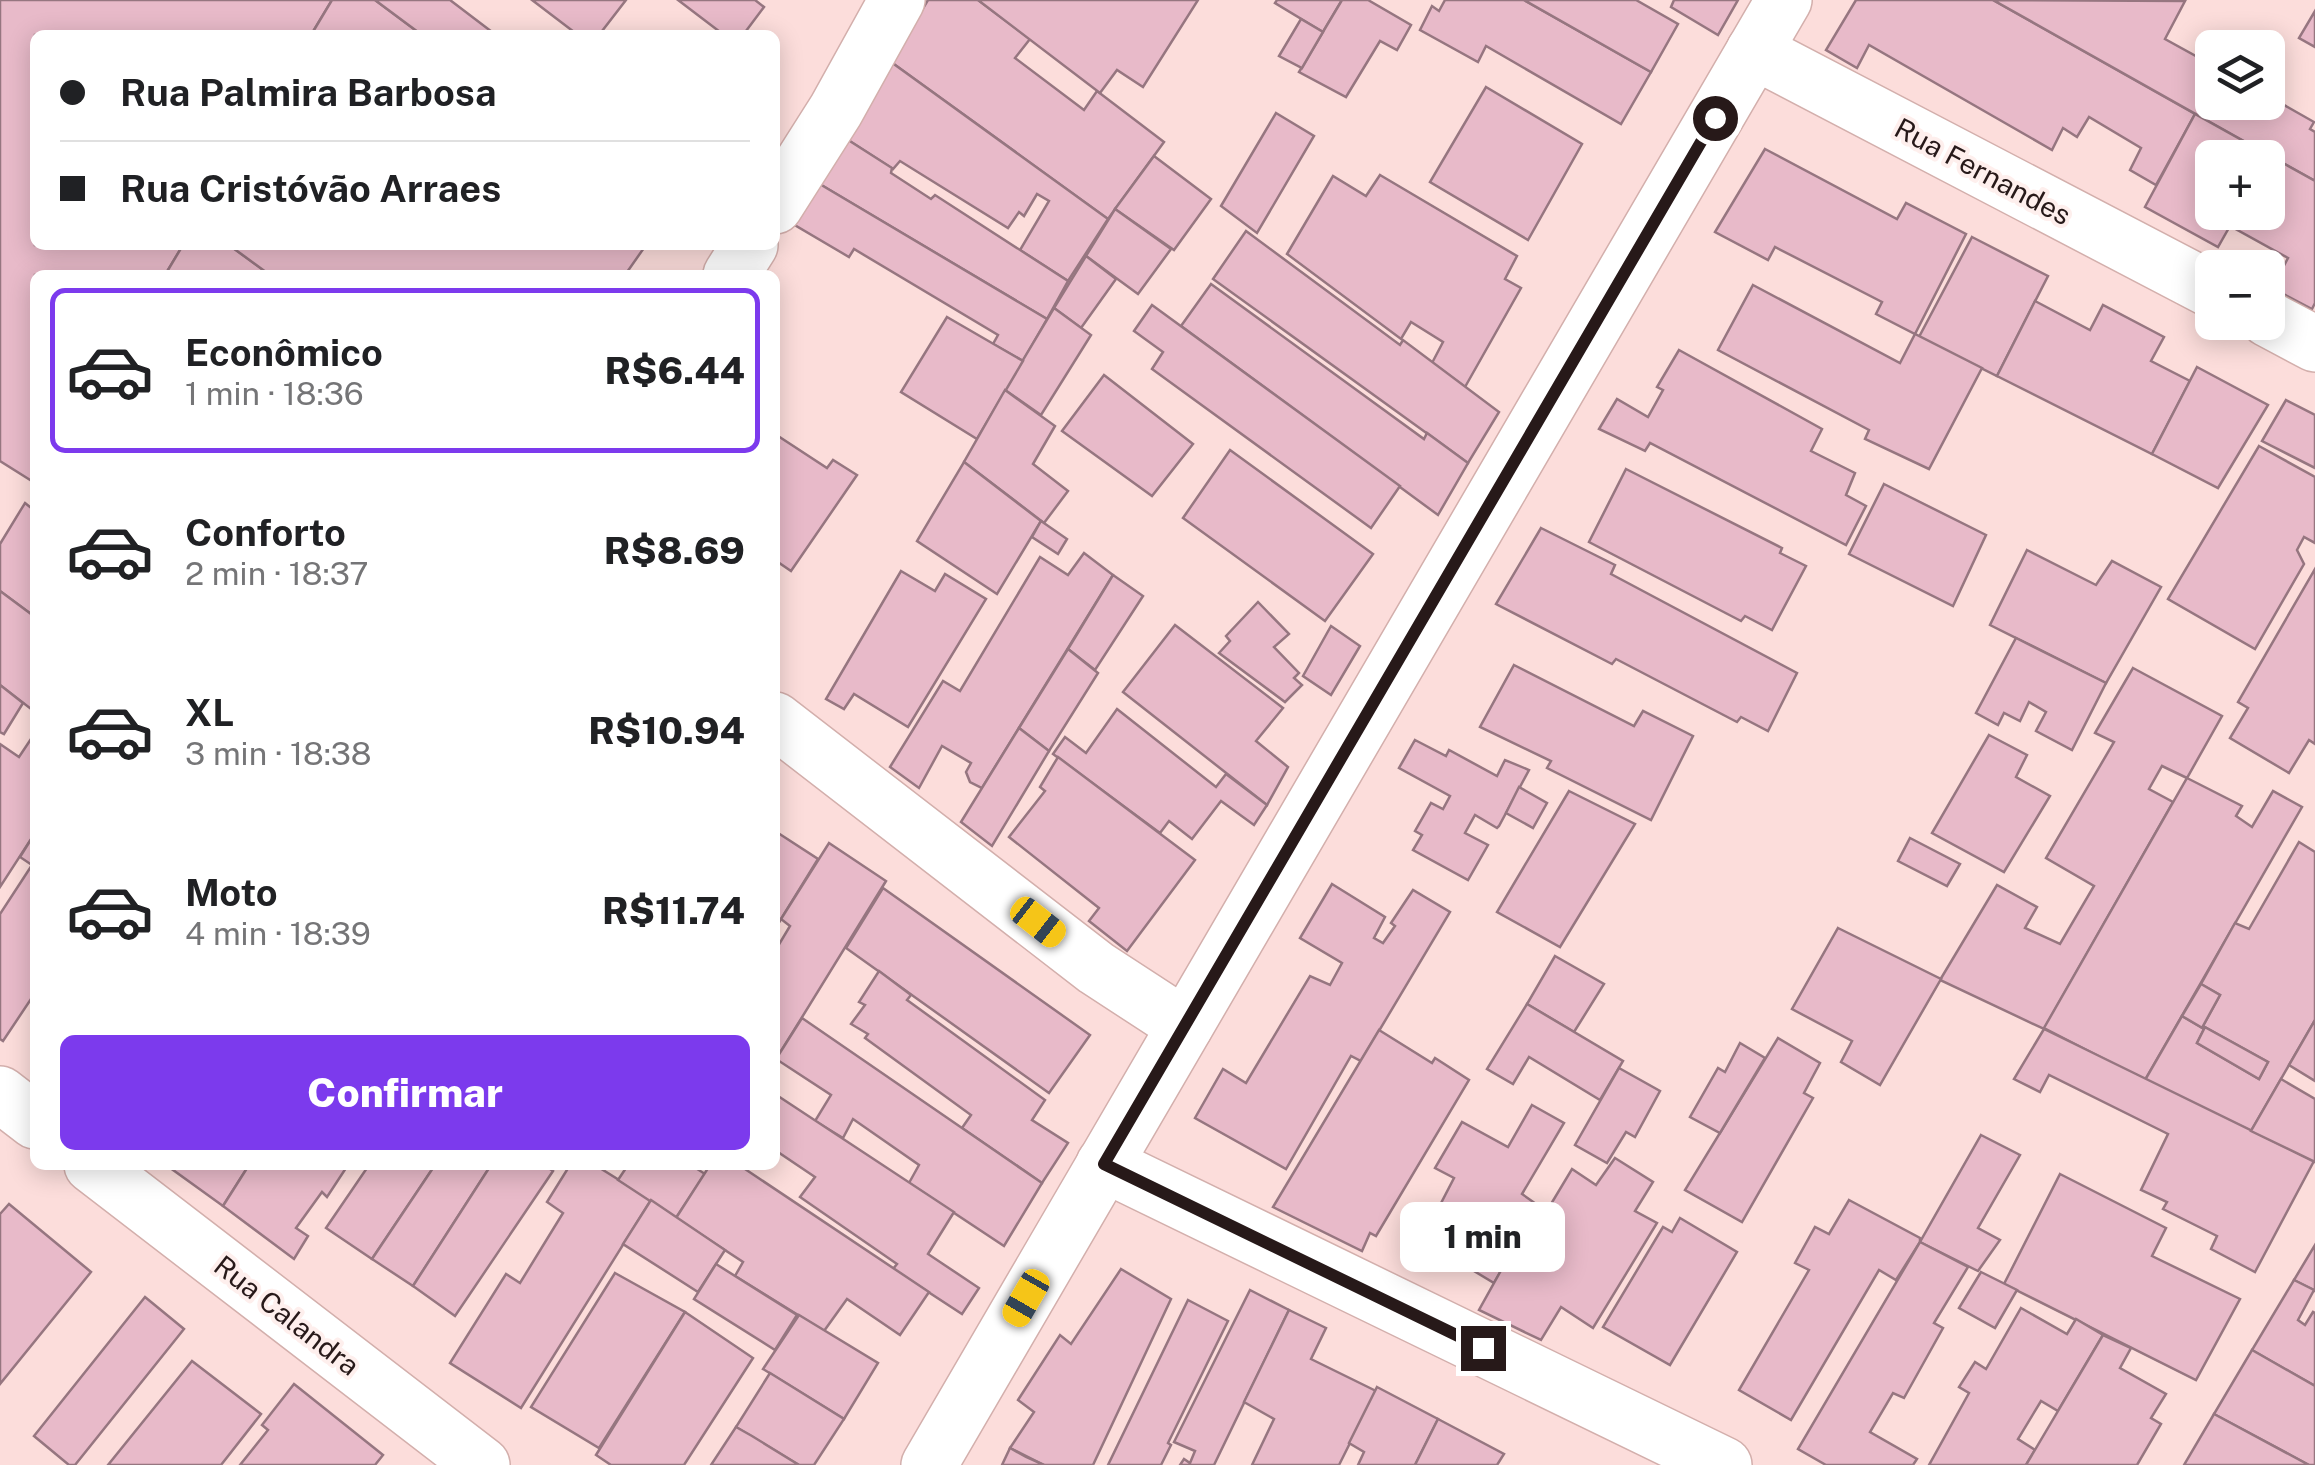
<!DOCTYPE html>
<html lang="pt">
<head>
<meta charset="utf-8">
<style>
	body { margin:0; font-family:"Public Sans",sans-serif; background:#f2f2f2; color:#202124; height:100vh; display:flex; flex-direction:column; font-size:38px; white-space:nowrap }
	* { box-sizing:border-box; margin:0 }
	p { font-size:32px; color:#757577 }
	.icon { flex:none; width:55px; height:55px; fill:none; stroke:currentColor; stroke-width:2; stroke-linecap:round; stroke-linejoin:round }
	.map { position:relative; flex:1; overflow:hidden }
	.panel { position:absolute; left:30px; top:270px; width:750px; height:900px; display:flex; flex-direction:column; background:#fff; border-radius:15px; box-shadow:0 5px 25px #0003 }
	.panel>* { flex:none }
	.guide { position:absolute; left:30px; top:30px; width:750px; height:220px; border-radius:15px; box-shadow:0 5px 25px #0003; display:grid; align-content:center; height:220px; padding:0 30px; background:#fff }
	.buttons { position:absolute; left:2195px; top:30px; display:grid; gap:20px }
	.buttons a { display:grid; place-items:center; width:90px; height:90px; border-radius:15px; background:#fff; box-shadow:0 5px 25px #0003; font-size:50px }
	.end { position:absolute; width:45px; height:45px; margin:-22px; border:12px solid #271919; background:#fff; box-shadow:0 0 0 5px #fff }
	.from { border-radius:50% }
	.bubble { position:absolute; height:70px; border-radius:15px; background:#fff; box-shadow:0 5px 25px #0003; font-size:32px; font-weight:800; line-height:70px; text-align:center }
	.car { position:absolute; width:30px; height:60px; margin:-30px -15px; border-radius:12px; box-shadow:0 0 8px 2px #0007; background:linear-gradient(#f5c518 24%,#345 0 40%,#f5c518 0 76%,#345 0 86%,#f5c518 0) }
	.guide b { display:flex; align-items:center; gap:35px; height:95px; font-size:38px }
	.guide b+b { border-top:2px solid #e0e0e0 }
	.guide i { width:25px; height:25px; background:#202124 }
	ul { padding:18px 0 0; list-style:none }
	li { display:flex; align-items:center; gap:30px; height:165px; margin:0 20px 15px; padding:0 10px; border:5px solid transparent; border-radius:15px }
	li div { flex:1 }
	li b { display:block; font-size:38px }
	li em { font-style:normal; font-weight:800 }
	li.active { border-color:#7c3aed }
	li>.icon { width:90px; height:90px; stroke-width:1.5 }
	.cta { display:flex; gap:20px; margin-top:auto; padding:20px 30px }
	.cta a { flex:1; height:115px; border-radius:15px; background:#7c3aed; color:#fff; font-size:40px; font-weight:800; line-height:115px; text-align:center }
	.map>svg:first-child { display:block }
</style>
</head>
<body>
<div class="map">
<svg width="2315" height="1465" viewBox="0 0 2315 1465">
	<rect width="100%" height="100%" fill="#fcdddb"/>
	<g fill="#e8bac9" stroke="#967680" stroke-width="2.5" fill-rule="evenodd">
		<path d="M0,0h332l-21,35h-276v210h148l-18,30h-130v208l-35,-22z"/>
		<path d="M332,0h43l47,35h-111z"/>
		<path d="M375,0h75l46,35h-74z"/>
		<path d="M532,0h94l-27,35h-21z"/>
		<path d="M678,0h77l9,7 -21,28h-19z"/>
		<path d="M928,0h50l52,39 -15,19 69,52 13,-19 67,51 -56,77 -217,-157z"/>
		<path d="M978,0h220l-55,87 -26,-17 -17,23z"/>
		<path d="M1277,0h65l-19,32 -48,-29z"/>
		<path d="M1342,0h26l43,25 -14,25 -17,-9 -34,56 -47,-25z"/>
		<path d="M1445,0h79l127,72 -30,52 -135,-78 -8,16 -58,-32 12,-24 7,5z"/>
		<path d="M1524,0h112l42,24 -27,48z"/>
		<path d="M1674,0h64l-20,35 -47,-28z"/>
		<path d="M1856,0h137l202,114 -39,71 -26,-15 11,-22 -52,-31 -12,20 -14,-9 -11,22 -183,-105 -12,23 -31,-18z"/>
		<path d="M1993,0l192,1 -20,38 47,26v37h56v-6l46,26 -4,7 5,3v49z"/>
		<path d="M2315,11v36l-16,-9z"/>
		<path d="M1301,19l22,13 -21,36 -23,-12z"/>
		<path d="M891,62l217,157 -40,62 -48,-31 29,-49 -12,-7 -13,22 -5,-4 -11,16 -108,-67 -7,8 -48,-31z"/>
		<path d="M1486,87l96,57 -54,96 -98,-58z"/>
		<path d="M1276,113l38,23 -57,97 -36,-27z"/>
		<path d="M2195,114l120,67v122l-3,6 -40,-21 16,-30 -58,-32 -12,21 -73,-40zM2212,158h56v54h-56z"/>
		<path d="M845,138l47,30 -1,5 40,26 4,-4 133,86 -21,38 -229,-136z"/>
		<path d="M1765,149l132,70 9,-16 60,31 -51,100 -39,-20 6,-12 -107,-55 -7,13 -53,-28z"/>
		<path d="M1154,156l57,43 -37,51 -59,-41z"/>
		<path d="M1380,175l137,81 -12,23 16,9 -56,99 -33,-24 11,-21 -32,-20 -10,17 -114,-85 46,-78 33,20z"/>
		<path d="M818,183l229,136 -24,42 -30,-17 5,-9 -144,-86 -5,8 -56,-33z"/>
		<path d="M1115,209l56,40 -33,45 -52,-38z"/>
		<path d="M1246,231l154,114 3,-5 96,72 -31,51 -255,-184z"/>
		<path d="M1972,237l76,39 -51,100 -78,-39z"/>
		<path d="M183,245h46l41,30h-105z"/>
		<path d="M229,245h417l-21,30h-355z"/>
		<path d="M1086,256l30,23 -35,49 -27,-20z"/>
		<path d="M1211,284l213,155 3,-6 41,30 -30,52 -257,-189z"/>
		<path d="M1753,285l147,78 15,-29 67,34 -53,101 -64,-30 4,-9 -151,-80z"/>
		<path d="M2035,301l55,29 13,-25 61,32 -13,24 39,20 -38,73 -155,-78z"/>
		<path d="M1152,305l248,181 -29,42 -219,-159 11,-17 -29,-21z"/>
		<path d="M1054,308l37,27 -50,80 -36,-25z"/>
		<path d="M947,317l76,44 -46,78 -76,-47z"/>
		<path d="M1679,350l143,79 -11,22 44,22 -9,22 20,11 -20,39 -196,-102 -5,8 -46,-22 18,-30 31,18 15,-27 -6,-3z"/>
		<path d="M2197,367l71,38 -50,83 -66,-34z"/>
		<path d="M1104,375l89,69 -41,52 -90,-65z"/>
		<path d="M1005,390l50,36 -22,38 35,27 -24,32 -80,-61z"/>
		<path d="M2286,400l29,15v53l-53,-27z"/>
		<path d="M775,434l52,34 6,-8 24,15 -66,96 -16,-11z"/>
		<path d="M2259,446l56,31v66l-11,-6 -7,13 7,14 -49,85 -87,-50z"/>
		<path d="M1230,450l143,104 -48,67 -142,-103z"/>
		<path d="M964,462l77,59 -44,73 -80,-53z"/>
		<path d="M1626,469l156,79 -2,5 26,13 -34,64 -27,-14 -4,5 -152,-79z"/>
		<path d="M1884,484l102,51 -33,71 -104,-52z"/>
		<path d="M25,503l10,8v106l-35,-26v-47z"/>
		<path d="M1041,521l26,18 -9,15 -26,-17z"/>
		<path d="M1541,528l74,37 -4,9 186,99 -29,58 -27,-14 -4,5 -121,-63 -4,5 -116,-60z"/>
		<path d="M2027,550l69,35 16,-24 49,26 -55,96 -116,-58z"/>
		<path d="M1084,553l29,22 -131,213 -12,-6 -4,-10 5,-9 -29,-17 -23,42 -29,-21 53,-86 17,10 80,-134 28,18z"/>
		<path d="M2315,569v175l-6,-4 -20,33 -59,-35 18,-30 -10,-6z"/>
		<path d="M901,571l34,20 10,-17 41,25 -78,128 -54,-33 -10,15 -18,-10z"/>
		<path d="M1113,575l30,21 -48,74 -27,-21z"/>
		<path d="M0,591l35,26v95l-35,-27z"/>
		<path d="M1258,602l31,32 -15,13 25,26 -5,5 8,7 -17,17 -66,-49 11,-12 -4,-5z"/>
		<path d="M1175,625l108,83 -27,33 32,26 -21,38 -144,-113z"/>
		<path d="M1331,626l29,20 -29,49 -28,-19z"/>
		<path d="M2016,638l90,45 -34,67 -36,-19 10,-19 -17,-10 -9,19 -16,-8 -6,12 -22,-12z"/>
		<path d="M1068,649l30,24 -49,78 -30,-23z"/>
		<path d="M1514,665l120,61 9,-15 50,25 -42,84 -104,-52 4,-7 -71,-34z"/>
		<path d="M2133,668l89,48 -35,62 -25,-12 -13,23 24,13 -129,227 -104,-49 57,-95 40,22 -12,21 35,16 34,-58 -48,-28 68,-116 -19,-9z"/>
		<path d="M0,685l23,18 -19,31 -4,-2z"/>
		<path d="M1117,709l99,78 10,-13 41,31 -13,20 -33,-24 -29,38 -23,-18 -9,12 -107,-79 12,-17 21,16z"/>
		<path d="M1019,728l30,23 -57,95 -31,-24z"/>
		<path d="M35,733v100l-35,54v-143l19,13z"/>
		<path d="M1989,735l38,20 -11,22 34,19 -46,76 -72,-39z"/>
		<path d="M1415,740l31,16 3,-6 48,26 8,-16 24,10 -30,56 -2,2 -22,-13 -10,18 23,12 -20,35 -55,-30 9,-15 -7,-4 16,-28 12,6 7,-13 -51,-28z"/>
		<path d="M1058,757l137,103 -68,91 -38,-30 10,-13 -90,-71 36,-46 -5,-4z"/>
		<path d="M2187,778l55,28 -6,10 16,11 21,-36 29,16 -157,273 -101,-52z"/>
		<path d="M1519,787l28,16 -14,25 -27,-15z"/>
		<path d="M1569,791l66,33 -75,123 -63,-35z"/>
		<path d="M775,831l43,28 -43,70z"/>
		<path d="M35,833v160l-32,48 -3,-2v-125l32,-49 -12,-8z"/>
		<path d="M1910,838l50,26 -13,22 -49,-25z"/>
		<path d="M2299,842l16,10v168l-64,111 -106,-51 37,-64 22,13 -7,14 62,36 9,-17 -65,-36 17,-31 -19,-11 34,-61 14,6z"/>
		<path d="M829,843l57,38 -111,180v-110l15,-25 -9,-7z"/>
		<path d="M1332,884l53,33 -11,21 9,5 12,-17 -4,-3 22,-33 37,22 -89,149 -10,-5 -65,113 -91,-51 28,-49 23,14 64,-107 20,9 12,-22 -42,-25z"/>
		<path d="M883,888l207,147 -41,58 -203,-145z"/>
		<path d="M1838,928l103,51 -61,106 -39,-23 11,-21 -60,-32z"/>
		<path d="M1555,956l49,28 -30,48 -47,-28z"/>
		<path d="M879,971l32,24 -4,5 138,100 -13,20 36,23 -26,40 -80,-55 9,-13 -106,-77 3,-4 -17,-10 14,-19 -6,-3z"/>
		<path d="M2201,984l19,11 -17,31 65,36 -9,17 -62,-36 7,-14 -22,-13z"/>
		<path d="M1527,1004l96,57 -23,39 -71,-43 -16,27 -26,-15z"/>
		<path d="M802,1018l240,165 -38,63 -95,-63 10,-18 -66,-46 -10,19 -28,-17 16,-26 -55,-36z"/>
		<path d="M2315,1020v61l-26,-16z"/>
		<path d="M2044,1029l270,132 -59,111 -44,-23 6,-13 -54,-27 4,-7 -26,-12 27,-56 -119,-59 -9,17 -26,-13z"/>
		<path d="M1379,1030l53,33 3,-5 34,22 -93,156 -6,-3 -8,18 -89,-44z"/>
		<path d="M1778,1038l42,25 -16,30 9,5 -71,124 -57,-32z"/>
		<path d="M1740,1043l25,15 -45,75 -30,-16 28,-49 7,4z"/>
		<path d="M1619,1068l41,23 -25,46 -9,-5 -19,31 -32,-18z"/>
		<path d="M2281,1079l34,20v63l-64,-31z"/>
		<path d="M775,1094l179,118 -26,42 51,34 -17,26 -69,-45 4,-5 -97,-67 15,-20 -40,-27z"/>
		<path d="M1532,1105l32,18 -42,71 17,12 -45,77 -40,-24 2,-6 -32,-17 30,-58 -19,-10 27,-46 46,25z"/>
		<path d="M1981,1135l39,20 -42,73 22,12 -22,31 -58,-29z"/>
		<path d="M1615,1158l38,24 -18,29 22,12 -64,105 -32,-21 -20,33 -62,-30 25,-45 8,4 60,-100 24,16z"/>
		<path d="M170,1165h79l-26,41 -54,-39z"/>
		<path d="M249,1165h99l-21,32 -5,-5 -26,36 12,8 -14,23 -71,-53z"/>
		<path d="M369,1165h66l-63,94 -46,-31z"/>
		<path d="M435,1165h56l-78,121 -41,-27z"/>
		<path d="M491,1165h53l9,6 -98,145 -42,-30z"/>
		<path d="M570,1165h25l56,35 -130,208 -71,-45 56,-89 14,9 43,-70 -16,-11z"/>
		<path d="M628,1165h63l14,9 -29,44 -58,-38z"/>
		<path d="M710,1165h29l190,127 -29,43 -53,-36 -23,32 -89,-55 8,-14 -67,-44z"/>
		<path d="M2060,1174l106,54 -14,28 88,43 -44,81 -192,-96z"/>
		<path d="M651,1200l74,50 -27,42 -75,-48z"/>
		<path d="M1849,1200l71,38v4l-24,38 -17,-10 -88,150 -52,-30 70,-120 -14,-7 20,-36 14,7z"/>
		<path d="M9,1204l82,68 -91,112v-170z"/>
		<path d="M1680,1218l57,34 -67,113 -67,-38 60,-100 9,5z"/>
		<path d="M1920,1242l48,25 -34,56 9,5 -39,70 -11,-5 -23,39 47,27 -4,6h-87l-28,-16z"/>
		<path d="M2315,1245v46l-21,-11z"/>
		<path d="M716,1264l81,51 -22,35 -81,-51z"/>
		<path d="M1121,1269l50,30 -78,166h-49l-34,-17 24,-36 -16,-12 42,-65 11,9z"/>
		<path d="M1981,1272l36,18 -22,38 -36,-20z"/>
		<path d="M615,1273l70,39 -86,136 -68,-41z"/>
		<path d="M2294,1280l20,10 -16,30 7,5 8,-13 2,1v73l-63,-36z"/>
		<path d="M1250,1290l39,20 -75,155h-34l4,-6 6,4 5,-12 -21,-9z"/>
		<path d="M145,1297l39,32 -109,136h-6l-35,-29z"/>
		<path d="M1188,1300l40,21 -60,122 3,2 -10,20h-53z"/>
		<path d="M2021,1308l46,26 9,-15 27,16 -45,76 -17,-10 -23,38 17,11 -9,15h-97l40,-72 -10,-6 16,-25 11,7z"/>
		<path d="M1289,1310l37,18 -15,31 65,32 -37,74h-87l22,-46 -30,-17z"/>
		<path d="M685,1312l68,46 -69,107h-73l-15,-10z"/>
		<path d="M799,1315l79,48 -34,56 -81,-50z"/>
		<path d="M2103,1335l28,13 -11,20 46,26 -15,24 10,6 -24,41h-111z"/>
		<path d="M2252,1350l63,36v79h-6l-95,-51z"/>
		<path d="M192,1361l69,53 -40,51h-113z"/>
		<path d="M770,1373l74,46 -30,46h-15l-63,-38z"/>
		<path d="M294,1384l89,71 -8,10h-135l28,-35 -6,-5z"/>
		<path d="M1377,1387l61,32 -23,46h-57l6,-13 -15,-9z"/>
		<path d="M2214,1414l95,51h-125z"/>
		<path d="M1438,1419l66,35 -7,11h-82z"/>
		<path d="M736,1427l16,9 47,29h-88z"/>
		<path d="M1010,1448l16,9 18,8h-42z"/>
	</g>
	<g fill="none" stroke-linecap="round" stroke-linejoin="round">
		<g stroke="#d3afac" stroke-width="58">
			<g id="minor">
				<path d="M1754,51l458,239"/>
				<path d="M775,206l61,-96 61,-110"/>
				<path d="M731,275l19,-30"/>
				<path d="M2268,319l47,25"/>
				<path d="M775,720l321,248 89,58"/>
				<path d="M0,1094l35,27"/>
				<path d="M1104,1164l620,301"/>
				<path d="M92,1165l390,300"/>
				<path d="M929,1465l855,-1465"/>
			</g>
		</g>
		<use href="#minor" stroke="#fff" stroke-width="55"/>
	</g>
	<g fill="none" stroke-linecap="round" stroke-linejoin="round">
		<path stroke="#271919" stroke-width="12" d="M1483,1348l-379,-184 611,-1046"/>
	</g>
	<g text-anchor="middle" dominant-baseline="central" stroke-width="8" stroke-linejoin="round" paint-order="stroke">
		<g font-size="28" fill="#271919" stroke="#feefed">
			<text transform="translate(1983 171) rotate(28)">Rua Fernandes</text>
			<text transform="translate(287 1315) rotate(38)">Rua Calandra</text>
		</g>
	</g>
</svg>
<div class="buttons">
<a><svg class="icon" aria-label="layers" viewBox="0 0 24 24"><path d="M12 4l9 5-9 5-9-5zM3 14l9 5 9-5"/></svg></a>
<a>+</a>
<a>−</a>
</div>
<i class="end from" style="left:1715px;top:118px"></i>
<i class="end" style="left:1483px;top:1348px"></i>
<div class="bubble" style="left:1400px;top:1202px;width:165px">1 min</div>
<i class="car" style="left:1038px;top:922px;rotate:128deg"></i>
<i class="car" style="left:1026px;top:1298px;rotate:210deg"></i>
<div class="guide">
<b><i class="from"></i>Rua Palmira Barbosa</b>
<b><i></i>Rua Cristóvão Arraes</b>
</div>
<section class="panel">
<ul>
<li class="active"><svg class="icon" aria-label="car" viewBox="0 0 24 24"><path d="M5 17H2v-5l4-1 3-4h7l3 4 3 1v5h-3M9 17h6M6 11h13"/><circle cx="7" cy="17" r="2"/><circle cx="17" cy="17" r="2"/></svg><div><b>Econômico</b><p>1 min · 18:36</p></div><em>R$6.44</em></li>
<li><svg class="icon" aria-label="car" viewBox="0 0 24 24"><path d="M5 17H2v-5l4-1 3-4h7l3 4 3 1v5h-3M9 17h6M6 11h13"/><circle cx="7" cy="17" r="2"/><circle cx="17" cy="17" r="2"/></svg><div><b>Conforto</b><p>2 min · 18:37</p></div><em>R$8.69</em></li>
<li><svg class="icon" aria-label="car" viewBox="0 0 24 24"><path d="M5 17H2v-5l4-1 3-4h7l3 4 3 1v5h-3M9 17h6M6 11h13"/><circle cx="7" cy="17" r="2"/><circle cx="17" cy="17" r="2"/></svg><div><b>XL</b><p>3 min · 18:38</p></div><em>R$10.94</em></li>
<li><svg class="icon" aria-label="car" viewBox="0 0 24 24"><path d="M5 17H2v-5l4-1 3-4h7l3 4 3 1v5h-3M9 17h6M6 11h13"/><circle cx="7" cy="17" r="2"/><circle cx="17" cy="17" r="2"/></svg><div><b>Moto</b><p>4 min · 18:39</p></div><em>R$11.74</em></li>
</ul>
<div class="cta"><a>Confirmar</a></div>
</section>
</div>
</body>
</html>
